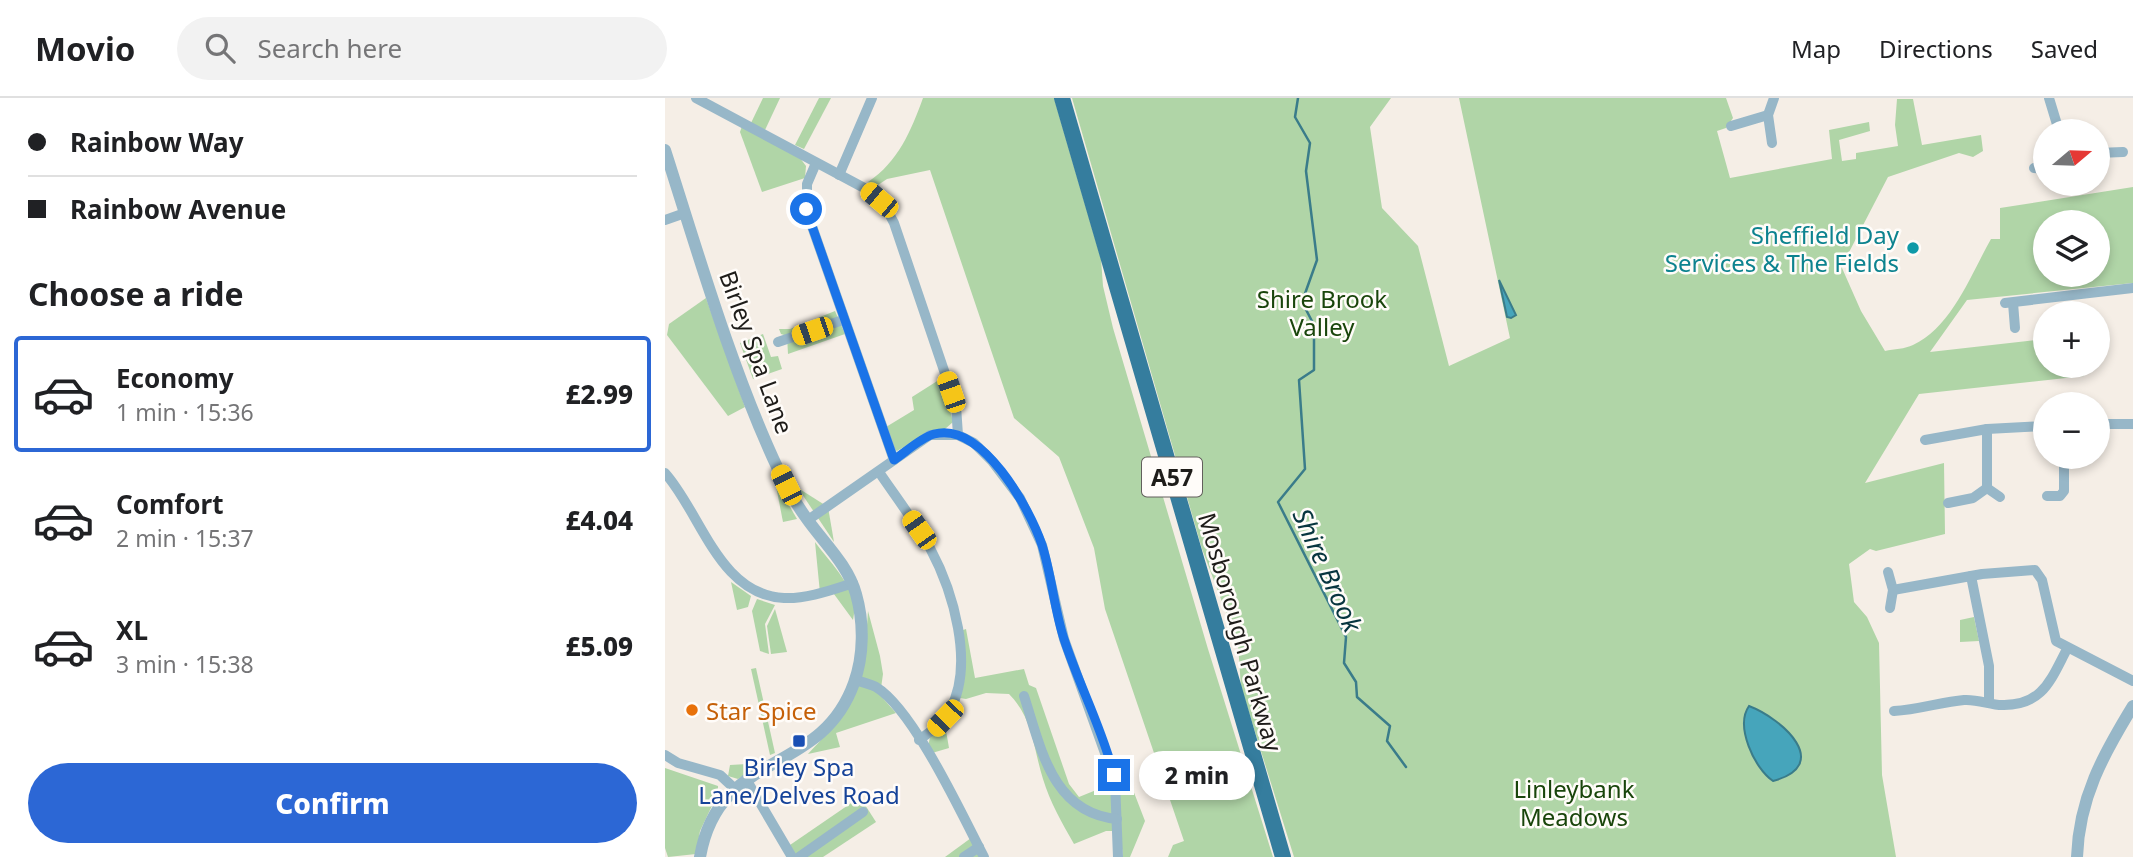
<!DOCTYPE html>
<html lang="en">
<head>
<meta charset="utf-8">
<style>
	body { margin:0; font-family:"Noto Sans",sans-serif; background:#f2f2f2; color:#202124; height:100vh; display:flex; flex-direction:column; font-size:26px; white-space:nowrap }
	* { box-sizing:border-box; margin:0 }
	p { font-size:23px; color:#757577 }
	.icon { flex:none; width:38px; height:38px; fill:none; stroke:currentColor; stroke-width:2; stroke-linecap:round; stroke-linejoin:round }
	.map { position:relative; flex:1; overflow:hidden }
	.sheet { display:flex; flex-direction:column; background:#fff; width:665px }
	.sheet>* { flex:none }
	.banner { display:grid; align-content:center; height:154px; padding:0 28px; background:#fff }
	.needle { width:46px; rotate:71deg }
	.controls { position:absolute; left:1368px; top:21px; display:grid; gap:14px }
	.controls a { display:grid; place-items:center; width:77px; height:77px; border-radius:50%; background:#fff; box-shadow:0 4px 10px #0003; font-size:35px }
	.end { position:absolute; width:32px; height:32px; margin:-16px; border:9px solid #1a73e8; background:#fff; box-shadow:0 0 0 4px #fff }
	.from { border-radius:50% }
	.bubble { position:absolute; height:49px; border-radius:24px; background:#fff; box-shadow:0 4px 10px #0003; font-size:23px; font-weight:800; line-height:49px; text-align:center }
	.car { position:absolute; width:21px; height:42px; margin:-21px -10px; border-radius:9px; box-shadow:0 0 5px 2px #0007; background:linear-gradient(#f5c518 24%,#345 0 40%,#f5c518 0 76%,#345 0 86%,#f5c518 0) }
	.banner b { display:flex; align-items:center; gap:24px; height:66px; font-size:26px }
	.banner b+b { border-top:2px solid #e0e0e0 }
	.banner i { width:18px; height:18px; background:#202124 }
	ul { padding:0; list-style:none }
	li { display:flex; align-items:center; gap:21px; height:116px; margin:0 14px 10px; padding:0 14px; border:4px solid transparent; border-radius:7px }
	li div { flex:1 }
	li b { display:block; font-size:26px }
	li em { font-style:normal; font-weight:800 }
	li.current { border-color:#2c67d5 }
	li>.icon { width:63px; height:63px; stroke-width:1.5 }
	h2 { padding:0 28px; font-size:32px; line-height:84px }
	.action { display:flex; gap:14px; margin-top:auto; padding:14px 28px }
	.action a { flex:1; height:80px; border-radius:42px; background:#2c67d5; color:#fff; font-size:28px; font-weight:800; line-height:80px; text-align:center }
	header { display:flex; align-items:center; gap:42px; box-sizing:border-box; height:98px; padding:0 35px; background:#fff; border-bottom:2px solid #e0e0e0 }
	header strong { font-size:33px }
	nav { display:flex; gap:38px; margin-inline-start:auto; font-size:24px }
	.search { width:490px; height:63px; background:#f2f2f2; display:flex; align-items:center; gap:18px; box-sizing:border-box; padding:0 24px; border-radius:38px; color:#757577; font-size:26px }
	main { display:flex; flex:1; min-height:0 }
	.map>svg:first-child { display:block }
</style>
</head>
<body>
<header>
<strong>Movio</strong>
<div class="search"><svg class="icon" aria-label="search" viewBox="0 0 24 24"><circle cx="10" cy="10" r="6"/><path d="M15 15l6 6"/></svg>Search here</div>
<nav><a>Map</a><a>Directions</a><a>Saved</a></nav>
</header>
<main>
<section class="sheet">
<div class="banner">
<b><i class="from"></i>Rainbow Way</b>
<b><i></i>Rainbow Avenue</b>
</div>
<h2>Choose a ride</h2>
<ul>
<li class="current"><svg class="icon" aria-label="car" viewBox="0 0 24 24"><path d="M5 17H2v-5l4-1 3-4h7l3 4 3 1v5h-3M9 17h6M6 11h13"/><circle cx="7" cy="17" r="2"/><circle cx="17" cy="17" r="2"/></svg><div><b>Economy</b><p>1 min · 15:36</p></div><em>£2.99</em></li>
<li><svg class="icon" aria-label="car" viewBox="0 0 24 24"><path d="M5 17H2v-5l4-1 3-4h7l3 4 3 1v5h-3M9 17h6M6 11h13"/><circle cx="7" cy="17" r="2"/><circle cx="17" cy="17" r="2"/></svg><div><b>Comfort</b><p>2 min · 15:37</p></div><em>£4.04</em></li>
<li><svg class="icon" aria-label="car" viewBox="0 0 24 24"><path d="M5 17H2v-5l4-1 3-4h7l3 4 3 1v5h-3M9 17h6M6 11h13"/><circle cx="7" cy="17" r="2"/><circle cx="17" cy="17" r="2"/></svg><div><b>XL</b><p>3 min · 15:38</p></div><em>£5.09</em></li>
</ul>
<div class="action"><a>Confirm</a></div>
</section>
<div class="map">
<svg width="1468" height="759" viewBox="0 0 1468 759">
	<rect width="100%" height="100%" fill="#f5eee6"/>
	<g fill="#b0d5a7" fill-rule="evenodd">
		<path d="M98,0h17l-15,32 -14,-7z"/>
		<path d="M154,0h12l-27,51 -9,-4z"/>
		<path d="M258,0h131l47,161 2,27 10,42 95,321 65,208h-105l5,-12 11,-4 -79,-232 -11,-61 -35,-91 -45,-39 -84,-248 -43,9 -12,8 -7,-5c30,-20 43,-51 55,-84z"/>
		<path d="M407,0h319l-21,29 12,81 36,38 31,120 61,-28 -51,-240h267l7,20 -7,10 -9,3 13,47 102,-19 -3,-29 40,-8 1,9 -31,9 3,21 14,-2v-6l42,-7 -3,-21 2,-26h16l9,46 59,-10 2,16 -10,6 -14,-4 -71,24 -42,81 -4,10 19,43 24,40c9,-2 20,-2 28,-6 39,-18 58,-71 78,-106h9v-31l133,-21v96l-166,17 -37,52 116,-13v27h37l1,10 -165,18 -54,89 79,-20 1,71 -69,17 -6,-2 -21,15 5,38 13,15 12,26 3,132 14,82h-602l-53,-170 -3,-43 -36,-95zM1381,124h52v53h-52z"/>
		<path d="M77,28l58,32 6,8 -1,12 -43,14 -22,-60z"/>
		<path d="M41,200l39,109 -17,9 -61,-81 2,-11z"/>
		<path d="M170,213l10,23 -57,20 -1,-18 -6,-2 -2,-5h11z"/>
		<path d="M98,236l8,23 7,-1 4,13 -29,10 -13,-36z"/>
		<path d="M277,280l11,44 -8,7 -12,1 -36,21 -4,-3 -7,-21 28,-17 -2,-13z"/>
		<path d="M110,383l22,38 -14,3z"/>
		<path d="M133,390l30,19 6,35z"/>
		<path d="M150,444c15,21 46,49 38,78l-22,-30 -11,3z"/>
		<path d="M66,484l20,14 -3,11 -11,3z"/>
		<path d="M92,501l18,6 -10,19 4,30 -9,-3 -8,-40z"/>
		<path d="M110,511l12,43 -16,2 -4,-28z"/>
		<path d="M203,513l12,45 3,18 -3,21 16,18 -60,20 4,14 -32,7c53,-55 55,-69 60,-143z"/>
		<path d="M1309,519l5,24 -19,1v-22z"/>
		<path d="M301,531l9,49 49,-9 5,16 7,3 33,96 10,13 49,-20 17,44 -15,36h-7l-3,-26h-14l-32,13c-12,-21 -24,-42 -31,-65 -10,-32 -10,-61 -34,-85l-23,-1 -20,6 -6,-1 4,-25 -4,-42z"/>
		<path d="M91,570l19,85 -5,2 -19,-86z"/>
		<path d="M280,627l4,23 -17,5 -4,-6 2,-10z"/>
		<path d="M82,666l1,9 -10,6 -10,-3 2,-11z"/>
		<path d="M0,670l53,18v7l-18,38 -4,23 -28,3 -3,-9z"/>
		<path d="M195,699l16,25 -53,35h-26l-7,-12z"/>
		<path d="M306,740l8,19h-34z"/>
	</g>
	<g fill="#46a5bb" stroke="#3a7c8a" stroke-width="2">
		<path d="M834,182l17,35 -5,3 -4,-1z"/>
		<path d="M1084,608c34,13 84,59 24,75 -19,-13 -38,-55 -24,-75z"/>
	</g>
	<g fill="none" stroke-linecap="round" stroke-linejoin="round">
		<path stroke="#3a7c8a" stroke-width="2.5" d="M633,0l-3,19 15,26 -4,28 11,89 -15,42 12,23v45l-15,10 6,89 -27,33 68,135 -2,26 12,19 1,15 33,29 -3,15 19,26"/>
		<g stroke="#97b7c8" stroke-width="10">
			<path d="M31,0l172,92 17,16 9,17 62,183 2,29"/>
			<path d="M1384,0l10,33"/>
			<path d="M1066,28l37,-11"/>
			<path d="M1107,45l-4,-28 6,-17"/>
			<path d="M1433,55l25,-1"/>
			<path d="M151,65l-9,21v28l87,248"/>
			<path d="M1369,70l12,1"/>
			<path d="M174,77l33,-77"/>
			<path d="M0,122l20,-7"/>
			<path d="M1340,205l128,-15"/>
			<path d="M1348,205l2,25"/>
			<path d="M113,244l65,-22"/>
			<path d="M1433,326h35"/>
			<path d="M1260,342l62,-11 59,-3"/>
			<path d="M214,374c17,25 36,50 51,76 23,43 45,116 20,162 -7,13 -20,22 -31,30"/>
			<path d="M0,375c36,40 54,122 119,125 23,1 47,-8 69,-15"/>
			<path d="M1322,390l13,9"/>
			<path d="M1382,398h13l4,-5v-34"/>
			<path d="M1283,405l25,-5 14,-10v-59"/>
			<path d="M143,422l122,-85h28l16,8 18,18 28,37 22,47 22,94 51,142 3,76"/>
			<path d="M1223,474l5,18 -3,18"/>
			<path d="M1306,478l18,90v35"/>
			<path d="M1228,492l89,-16 53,-4 7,10 14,61 77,40"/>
			<path d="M190,582c7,2 15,4 21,7 38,23 87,130 108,170"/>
			<path d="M359,598c17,52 28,117 93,123"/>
			<path d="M1229,613c24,-1 47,-9 70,-11 14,-1 26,5 38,5 41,1 49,-26 65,-56"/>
			<path d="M0,657l13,8 42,12 14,13"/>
			<path d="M81,681l46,78"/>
			<path d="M134,759l64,-45"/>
			<path d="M299,759l15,-10"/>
		</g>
		<g stroke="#97b7c8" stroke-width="12">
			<path d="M0,52c33,103 67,221 113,319 8,17 18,35 29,50 17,24 41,46 49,75 8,28 8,61 -2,89 -34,95 -135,65 -154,174"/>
			<path d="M1412,759c2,-59 26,-102 56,-151"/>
		</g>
		<path stroke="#357d9e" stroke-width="16" d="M397,0l221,759"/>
	</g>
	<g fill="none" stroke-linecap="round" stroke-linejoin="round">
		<path stroke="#1a73e8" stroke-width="9" d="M141,111l88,251c12,-8 26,-22 40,-26 48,-13 96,75 108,111 10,31 12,64 22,94 15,46 38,89 50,136"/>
	</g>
	<circle fill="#0f9aa8" stroke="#fffcf9" stroke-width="2.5" cx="1248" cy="150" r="7"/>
	<circle fill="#e8710a" stroke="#fffcf9" stroke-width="2.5" cx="27" cy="612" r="7"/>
	<rect fill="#1a4fb4" stroke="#fffcf9" stroke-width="2.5" x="127" y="636" width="14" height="14" rx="3.5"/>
	<g text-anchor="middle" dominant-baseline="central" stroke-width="5" stroke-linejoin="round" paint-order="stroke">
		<rect fill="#fffcf9" stroke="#625f5c" stroke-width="2" x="477" y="359.5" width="60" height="39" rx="5"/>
		<g font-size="23" font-weight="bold" fill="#1e1c19">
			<text x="507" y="379">A57</text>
		</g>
		<g font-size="24" fill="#0d838f" stroke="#fffcf9" text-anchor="end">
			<text x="1234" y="136">Sheffield Day<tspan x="1234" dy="28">Services &amp; The Fields</tspan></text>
		</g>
		<g font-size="24" fill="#19450b" stroke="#fffcf9">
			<text x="657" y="200">Shire Brook<tspan x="657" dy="28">Valley</tspan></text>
			<text x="909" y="690">Linleybank<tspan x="909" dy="28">Meadows</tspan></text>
		</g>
		<g font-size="24" fill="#1e1c19" stroke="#fffcf9">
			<text transform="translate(92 254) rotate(70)">Birley Spa Lane</text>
			<text transform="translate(576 534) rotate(74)">Mosborough Parkway</text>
		</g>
		<g font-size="24" fill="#c56008" stroke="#fffcf9" text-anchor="start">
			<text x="41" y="612">Star Spice</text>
		</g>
		<g font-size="24" fill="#164399" stroke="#fffcf9">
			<text x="134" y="668">Birley Spa<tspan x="134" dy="28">Lane/Delves Road</tspan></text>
		</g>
		<g font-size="26" font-style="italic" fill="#07353f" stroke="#fffcf9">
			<text transform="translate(663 472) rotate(66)">Shire Brook</text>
		</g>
	</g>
</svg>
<div class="controls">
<a><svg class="needle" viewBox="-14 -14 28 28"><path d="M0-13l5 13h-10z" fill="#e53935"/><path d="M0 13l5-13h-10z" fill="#757577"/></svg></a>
<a><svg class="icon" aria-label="layers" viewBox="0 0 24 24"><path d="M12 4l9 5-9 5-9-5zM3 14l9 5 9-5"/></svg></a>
<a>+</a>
<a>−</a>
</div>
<i class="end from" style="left:141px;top:111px"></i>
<i class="end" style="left:449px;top:677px"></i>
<div class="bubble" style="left:474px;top:653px;width:116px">2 min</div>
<i class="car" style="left:214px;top:102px;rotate:310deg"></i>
<i class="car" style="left:147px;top:233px;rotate:251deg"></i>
<i class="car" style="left:286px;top:294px;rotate:341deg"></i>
<i class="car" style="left:121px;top:387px;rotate:334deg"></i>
<i class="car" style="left:254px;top:432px;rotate:325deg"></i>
<i class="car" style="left:280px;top:620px;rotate:224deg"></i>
</div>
</main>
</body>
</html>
